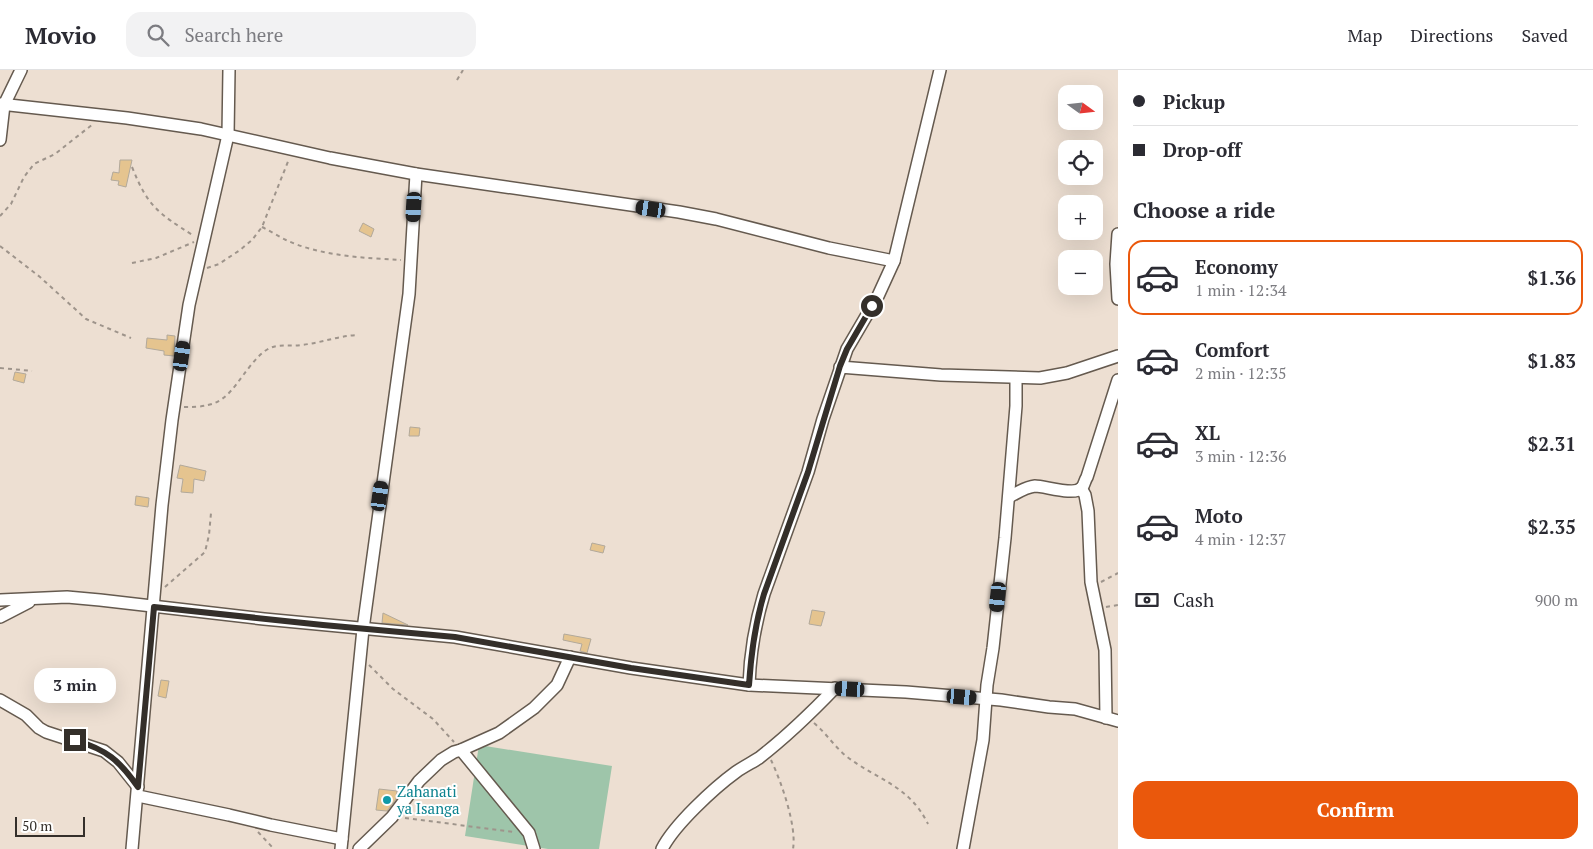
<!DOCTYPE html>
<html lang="en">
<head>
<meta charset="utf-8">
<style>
	body { margin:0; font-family:"PT Serif",serif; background:#f2f2f3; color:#2b2b33; height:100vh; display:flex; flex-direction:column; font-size:19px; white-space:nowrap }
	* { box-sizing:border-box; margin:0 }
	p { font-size:16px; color:#7c7c81 }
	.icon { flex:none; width:28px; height:28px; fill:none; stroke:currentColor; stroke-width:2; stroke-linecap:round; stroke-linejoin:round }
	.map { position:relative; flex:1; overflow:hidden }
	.details { display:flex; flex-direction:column; background:#fff; width:475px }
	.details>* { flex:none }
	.top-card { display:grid; align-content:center; height:110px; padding:0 15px; background:#fff }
	.needle { width:32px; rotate:105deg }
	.tools { position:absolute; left:1058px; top:15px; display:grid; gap:10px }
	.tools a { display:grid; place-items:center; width:45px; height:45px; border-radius:10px; background:#fff; box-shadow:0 5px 20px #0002; font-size:25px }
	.scale { position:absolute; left:15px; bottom:12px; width:70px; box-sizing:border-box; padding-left:5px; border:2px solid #342f2a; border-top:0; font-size:14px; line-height:18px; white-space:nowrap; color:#342f2a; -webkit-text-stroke:4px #fff; paint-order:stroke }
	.end { position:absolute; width:22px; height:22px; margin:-11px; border:6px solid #342f2a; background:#fff; box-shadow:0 0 0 2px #fff }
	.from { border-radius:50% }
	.bubble { position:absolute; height:35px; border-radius:15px; background:#fff; box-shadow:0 5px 20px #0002; font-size:16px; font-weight:700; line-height:35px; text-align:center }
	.car { position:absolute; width:15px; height:30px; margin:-15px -8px; border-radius:6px; box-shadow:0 0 4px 1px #0007; background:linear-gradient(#222 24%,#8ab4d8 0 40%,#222 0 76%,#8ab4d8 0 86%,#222 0) }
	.top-card b { display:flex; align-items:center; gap:18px; height:48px; font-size:19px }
	.top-card b+b { border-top:1px solid #e1e1e2 }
	.top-card i { width:12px; height:12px; background:#2b2b33 }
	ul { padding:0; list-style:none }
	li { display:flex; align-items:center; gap:15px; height:75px; margin:0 10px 8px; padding:0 5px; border:2px solid transparent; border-radius:15px }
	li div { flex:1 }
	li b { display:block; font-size:19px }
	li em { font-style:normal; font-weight:700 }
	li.active { border-color:#ea580c }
	li>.icon { width:45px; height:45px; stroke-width:1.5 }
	h2 { padding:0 15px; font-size:22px; line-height:60px }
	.pay { display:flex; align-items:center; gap:12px; height:55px; padding:0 15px; font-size:19px }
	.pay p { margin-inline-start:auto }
	.primary-button { display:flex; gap:10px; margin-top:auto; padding:10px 15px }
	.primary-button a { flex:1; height:58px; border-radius:15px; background:#ea580c; color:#fff; font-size:20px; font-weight:700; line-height:58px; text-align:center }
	header { display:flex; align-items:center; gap:30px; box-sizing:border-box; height:70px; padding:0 25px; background:#fff; border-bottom:1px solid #e1e1e2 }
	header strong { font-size:24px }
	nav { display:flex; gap:28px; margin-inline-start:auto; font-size:18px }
	.search { width:350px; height:45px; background:#f2f2f3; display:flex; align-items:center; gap:12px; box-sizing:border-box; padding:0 18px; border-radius:15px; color:#7c7c81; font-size:19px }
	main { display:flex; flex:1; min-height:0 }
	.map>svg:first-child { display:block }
</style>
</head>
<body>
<header>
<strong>Movio</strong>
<div class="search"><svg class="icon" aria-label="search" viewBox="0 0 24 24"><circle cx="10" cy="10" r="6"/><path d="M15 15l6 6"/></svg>Search here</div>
<nav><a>Map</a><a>Directions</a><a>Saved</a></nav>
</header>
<main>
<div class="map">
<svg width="1118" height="779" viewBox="0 0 1118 779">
	<rect width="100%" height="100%" fill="#eddfd2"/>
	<path fill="#9ec5aa" d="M479,675l133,21 -13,83h-51l-83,-13z"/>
	<g fill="#e5c48f" stroke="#b2a99b">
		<path d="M120,90h12l-6,27 -8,-2 1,-4 -8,-1 2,-8 6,1z"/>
		<path d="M363,153l11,6 -3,8 -12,-6z"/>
		<path d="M167,265l8,1 -1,20 -10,-1v-4l-18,-3 1,-10 20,2z"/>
		<path d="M15,302l11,2 -2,9 -11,-3z"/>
		<path d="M410,357l10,1 -1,8h-10z"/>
		<path d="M180,395l26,6 -2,10 -10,-2 -1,14 -12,-1 2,-13 -6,-1z"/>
		<path d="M136,426l13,2 -1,9 -13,-2z"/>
		<path d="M592,473l13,3 -2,7 -13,-3z"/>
		<path d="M812,540l13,2 -4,14 -12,-2z"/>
		<path d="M383,543l25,12 -26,-2z"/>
		<path d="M564,564l27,5 -4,14 -7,-2 2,-7 -19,-4z"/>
		<path d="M161,610l8,1 -3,17 -8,-2z"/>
		<path d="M379,719l18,2 -1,8 -9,12 -11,-1z"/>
	</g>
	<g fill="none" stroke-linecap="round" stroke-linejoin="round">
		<g stroke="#655a4f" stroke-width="14">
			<g id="minor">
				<path d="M0,34l127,14 74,11 129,29 86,16 263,38 37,7 113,29 65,13"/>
				<path d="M0,70l4,-35 17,-35"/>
				<path d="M1118,164l-2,30 2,35"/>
				<path d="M840,297l101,8 99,3 27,-5 51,-17"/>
				<path d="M1081,418l4,7 3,16 3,71 14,68 1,68"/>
				<path d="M1009,427c8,-4 16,-10 26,-11 10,0 39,10 47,2 2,-3 3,-8 5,-11l31,-97"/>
				<path d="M0,530l67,-3 33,3 164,19 191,18 176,31 118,17 157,7 95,8 48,7 26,2 43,12"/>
				<path d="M0,547l29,-15"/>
				<path d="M749,615c1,-31 6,-61 15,-91l44,-122 15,-53 24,-70 31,-53 16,-35 46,-191"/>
				<path d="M0,630l26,15 13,13 7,4 58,19 14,11 20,25"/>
				<path d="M461,680l68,83 5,16"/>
				<path d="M138,726l91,19 42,10 71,14"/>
				<path d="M132,779l30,-344 10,-85 17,-115 39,-170 1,-65"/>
				<path d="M341,779l22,-220 46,-335 7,-120"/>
				<path d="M359,779l33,-32 27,-36 22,-21 13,-8 7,-2 38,-17 35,-25 23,-23 13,-28"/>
				<path d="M662,779c12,-24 52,-61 74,-77 7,-5 15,-9 23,-14 27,-21 52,-45 76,-70"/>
				<path d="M963,779l20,-109 4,-55 6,-37 12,-110 11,-132v-28"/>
			</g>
		</g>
		<g stroke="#9e948b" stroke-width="2" stroke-dasharray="4 4" stroke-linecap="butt">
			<path d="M457,10l6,-10"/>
			<path d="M132,97c16,40 26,46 62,69"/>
			<path d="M0,146l11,-12 13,-27 10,-13 21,-10 38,-30"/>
			<path d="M262,157c8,4 16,9 24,13 34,16 79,18 115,20"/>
			<path d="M0,176l40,31 46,42 45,19"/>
			<path d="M132,193l24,-5 38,-16"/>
			<path d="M207,198l12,-4 21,-14 12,-10 10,-13 27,-68"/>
			<path d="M0,298l32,3"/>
			<path d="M184,337c41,1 44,-13 67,-42 5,-6 10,-12 17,-16 11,-6 22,-2 33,-4 20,-2 36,-9 57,-10"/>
			<path d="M1101,512l17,-9"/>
			<path d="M165,517l40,-35 4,-17 2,-22"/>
			<path d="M1106,537l12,-2"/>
			<path d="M369,595l24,24 40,30 21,23"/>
			<path d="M814,653c12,10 20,23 32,33 31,24 63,29 82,68"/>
			<path d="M771,690c10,21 26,66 22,89"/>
			<path d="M405,748l109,14"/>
			<path d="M258,762l16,17"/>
		</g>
		<use href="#minor" stroke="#fff" stroke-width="11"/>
	</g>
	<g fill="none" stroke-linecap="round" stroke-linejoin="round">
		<path stroke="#342f2a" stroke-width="6" d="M75,670c32,10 44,20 63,47l16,-180 169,18 132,12 176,31 118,17c2,-31 6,-61 15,-91l44,-122 32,-106 7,-17 25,-43"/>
	</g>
	<circle fill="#0f9aa8" stroke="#fff" stroke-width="2" cx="387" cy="730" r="5"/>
	<g text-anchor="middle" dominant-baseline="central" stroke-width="4" stroke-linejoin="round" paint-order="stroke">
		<g font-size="15" fill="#0d838f" stroke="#fff" text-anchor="start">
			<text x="397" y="721">Zahanati<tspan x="397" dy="17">ya Isanga</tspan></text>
		</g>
	</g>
</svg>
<div class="tools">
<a><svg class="needle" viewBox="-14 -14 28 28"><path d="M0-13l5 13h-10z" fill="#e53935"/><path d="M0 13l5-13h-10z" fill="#7c7c81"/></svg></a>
<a><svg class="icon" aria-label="locate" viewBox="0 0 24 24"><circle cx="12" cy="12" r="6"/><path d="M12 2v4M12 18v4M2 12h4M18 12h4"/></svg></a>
<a>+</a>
<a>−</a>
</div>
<div class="scale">50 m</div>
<i class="end from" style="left:872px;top:236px"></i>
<i class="end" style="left:75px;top:670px"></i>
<div class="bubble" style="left:34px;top:598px;width:82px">3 min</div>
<i class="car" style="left:414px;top:137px;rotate:183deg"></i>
<i class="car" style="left:651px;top:139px;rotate:279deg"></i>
<i class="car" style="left:182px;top:286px;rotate:8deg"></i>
<i class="car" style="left:380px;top:426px;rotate:8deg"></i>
<i class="car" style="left:998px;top:527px;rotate:186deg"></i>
<i class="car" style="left:850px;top:619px;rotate:273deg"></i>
<i class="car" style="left:962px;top:627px;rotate:95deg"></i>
</div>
<section class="details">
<div class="top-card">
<b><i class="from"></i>Pickup</b>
<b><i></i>Drop-off</b>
</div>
<h2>Choose a ride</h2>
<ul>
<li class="active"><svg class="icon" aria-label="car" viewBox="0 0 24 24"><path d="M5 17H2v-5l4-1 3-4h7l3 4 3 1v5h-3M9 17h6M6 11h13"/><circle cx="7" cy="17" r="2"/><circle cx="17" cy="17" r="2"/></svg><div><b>Economy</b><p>1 min · 12:34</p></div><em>$1.36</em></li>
<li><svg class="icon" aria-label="car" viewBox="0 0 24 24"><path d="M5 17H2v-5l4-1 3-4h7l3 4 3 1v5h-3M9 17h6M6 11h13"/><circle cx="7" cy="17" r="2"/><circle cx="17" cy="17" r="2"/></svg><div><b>Comfort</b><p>2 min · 12:35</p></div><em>$1.83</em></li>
<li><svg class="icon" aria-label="car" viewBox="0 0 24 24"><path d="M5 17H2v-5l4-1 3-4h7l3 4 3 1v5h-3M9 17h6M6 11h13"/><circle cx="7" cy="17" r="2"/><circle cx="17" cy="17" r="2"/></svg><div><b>XL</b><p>3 min · 12:36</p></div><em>$2.31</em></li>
<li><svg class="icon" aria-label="car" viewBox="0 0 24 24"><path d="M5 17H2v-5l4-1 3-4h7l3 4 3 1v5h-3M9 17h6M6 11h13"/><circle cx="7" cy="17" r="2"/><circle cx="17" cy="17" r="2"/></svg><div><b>Moto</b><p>4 min · 12:37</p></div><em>$2.35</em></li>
</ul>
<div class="pay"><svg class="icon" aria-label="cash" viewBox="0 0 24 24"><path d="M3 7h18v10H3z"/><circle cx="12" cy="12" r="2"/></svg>Cash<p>900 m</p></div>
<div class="primary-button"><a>Confirm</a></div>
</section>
</main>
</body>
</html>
